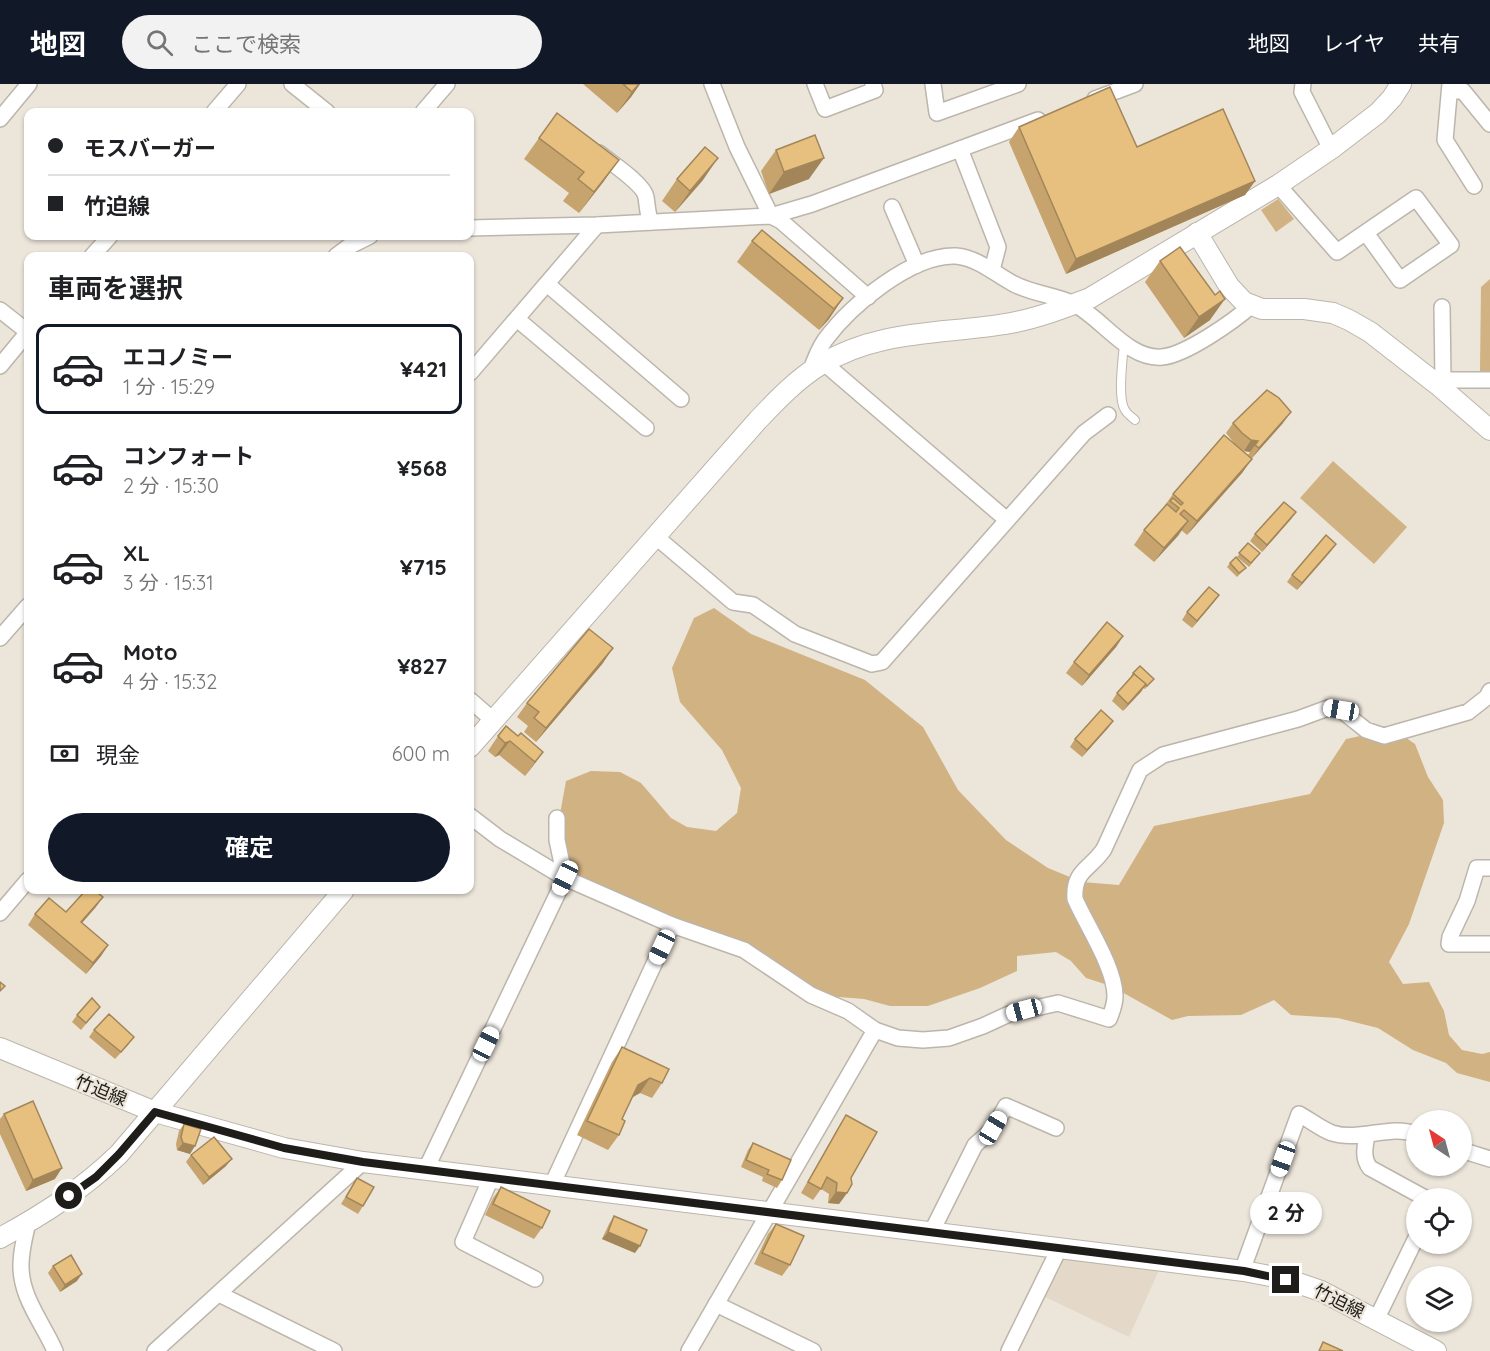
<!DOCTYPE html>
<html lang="ja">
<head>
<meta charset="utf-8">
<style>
	body { margin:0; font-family:Quicksand,"Noto Sans JP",sans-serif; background:#f2f2f2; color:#202124; height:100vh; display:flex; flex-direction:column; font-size:22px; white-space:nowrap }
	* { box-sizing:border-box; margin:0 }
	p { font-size:20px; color:#757577 }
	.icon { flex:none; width:33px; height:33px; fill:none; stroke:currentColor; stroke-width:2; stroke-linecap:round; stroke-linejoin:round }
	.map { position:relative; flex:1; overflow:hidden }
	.panel { position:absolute; left:24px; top:168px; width:450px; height:642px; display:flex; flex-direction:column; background:#fff; border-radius:12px; box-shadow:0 2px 4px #0004 }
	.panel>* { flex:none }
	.banner { position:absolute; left:24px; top:24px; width:450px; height:132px; border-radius:12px; box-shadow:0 2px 4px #0004; display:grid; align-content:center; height:132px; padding:0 24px; background:#fff }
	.needle { width:39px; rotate:324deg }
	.controls { position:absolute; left:1406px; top:1026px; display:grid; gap:12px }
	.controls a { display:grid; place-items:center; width:66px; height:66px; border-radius:50%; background:#fff; box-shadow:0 2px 4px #0004; font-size:30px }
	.end { position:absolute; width:27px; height:27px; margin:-14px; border:8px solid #1f1d19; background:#fff; box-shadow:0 0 0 3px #fff }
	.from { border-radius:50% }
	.bubble { position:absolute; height:42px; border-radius:21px; background:#fff; box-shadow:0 2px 4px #0004; font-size:20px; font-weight:700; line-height:42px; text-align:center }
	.car { position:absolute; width:18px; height:36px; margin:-18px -9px; border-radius:8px; box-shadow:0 0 4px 2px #0007; background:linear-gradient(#fff 24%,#345 0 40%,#fff 0 76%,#345 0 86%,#fff 0) }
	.banner b { display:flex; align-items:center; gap:21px; height:57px; font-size:22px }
	.banner b+b { border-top:2px solid #e0e0e0 }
	.banner i { width:15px; height:15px; background:#202124 }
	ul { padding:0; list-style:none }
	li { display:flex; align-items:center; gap:18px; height:90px; margin:0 12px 9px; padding:0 12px; border:3px solid transparent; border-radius:12px }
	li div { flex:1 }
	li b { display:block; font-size:22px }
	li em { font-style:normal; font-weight:700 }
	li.active { border-color:#111827 }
	li>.icon { width:54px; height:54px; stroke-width:1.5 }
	h2 { padding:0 24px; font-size:27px; line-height:72px }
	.pay { display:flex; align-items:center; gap:15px; height:66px; padding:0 24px; font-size:22px }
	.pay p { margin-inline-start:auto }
	.primary-button { display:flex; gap:12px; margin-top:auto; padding:12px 24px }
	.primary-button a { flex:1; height:69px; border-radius:36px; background:#111827; color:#fff; font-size:24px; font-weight:700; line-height:69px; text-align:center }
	header { display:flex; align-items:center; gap:36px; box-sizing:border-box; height:84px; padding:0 30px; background:#111827; color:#fff }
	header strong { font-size:28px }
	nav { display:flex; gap:33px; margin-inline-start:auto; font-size:21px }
	.search { width:420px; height:54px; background:#f2f2f2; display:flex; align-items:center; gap:15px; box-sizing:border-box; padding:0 21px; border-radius:33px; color:#757577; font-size:22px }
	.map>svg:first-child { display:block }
</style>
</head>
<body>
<header>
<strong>地図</strong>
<div class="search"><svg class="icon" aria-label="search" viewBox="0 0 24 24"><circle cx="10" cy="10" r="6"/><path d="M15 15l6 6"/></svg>ここで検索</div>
<nav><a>地図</a><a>レイヤ</a><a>共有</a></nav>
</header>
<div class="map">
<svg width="1490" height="1267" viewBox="0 0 1490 1267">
	<rect width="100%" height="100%" fill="#ece5da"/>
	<path fill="#e4d9c8" d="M1062,1174l98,10 -31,69 -88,-42z"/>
	<g fill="#d1b282">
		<path d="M1278,115l16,20 -18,13 -15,-22z"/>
		<path d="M1490,195v93l-10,-1 1,-84z"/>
		<path d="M1333,377l74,66 -33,37 -74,-66z"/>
		<path d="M714,524l37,26 114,46 58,47 35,63 48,50 42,28 34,14 37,3 35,-59 156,-32 36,-55 47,-10 22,15 13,33 15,23 1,23 -35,101 -20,38 14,22 26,-2 15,29 5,24 13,15 20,4 8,-2v30l-33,-9 -11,-10 -33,-13 -35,-22 -40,-10 -47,-3 -17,-15 -33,15 -53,1 -16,4 -61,-34 -25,-8 -15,-17 -15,-9 -39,4v15l-37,17 -52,18h-38l-26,-7 -25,-2 -5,4 -186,-92 -68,-28 -13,-13 -7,-54 6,-33 25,-10 29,1 21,11 30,35 16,9 29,4 21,-18 4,-25 -19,-38 -42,-48 -8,-34 22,-50z"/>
	</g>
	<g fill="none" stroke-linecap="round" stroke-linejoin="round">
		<g stroke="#bcb5ab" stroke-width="10">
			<path id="service" d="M1124,259c-1,15 -7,55 1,67 2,4 7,7 10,10"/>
		</g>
		<g stroke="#bcb5ab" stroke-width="18">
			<g id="minor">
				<path d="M292,0l35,28"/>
				<path d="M712,0l25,63 34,69 41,-12 226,-84"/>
				<path d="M815,0l10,25 50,-19 -2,-6"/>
				<path d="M933,0l4,29 81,-29"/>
				<path d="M1303,0l-1,8 29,57"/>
				<path d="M1450,0l-5,56 29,46"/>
				<path d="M1450,7h13l27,33"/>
				<path d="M1095,15l40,-15"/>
				<path d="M214,28l24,-28"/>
				<path d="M423,28l24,-28"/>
				<path d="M0,35l29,-35"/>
				<path d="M960,65l38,98 -6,23"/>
				<path d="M599,69c11,9 45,31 47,44 1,9 2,16 4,25"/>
				<path d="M1278,101l59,67 79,-54 35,47 -51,35 -34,-47"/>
				<path d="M892,123l25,58"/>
				<path d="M470,144l127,-3 174,-9 10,5 87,76"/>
				<path d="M92,172l18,-20"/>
				<path d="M336,172l12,-9 22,-11"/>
				<path d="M547,200l134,115"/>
				<path d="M1442,223l1,73"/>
				<path d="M0,226l28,22"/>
				<path d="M517,235l129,109"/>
				<path d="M824,279l183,157"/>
				<path d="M0,282l28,-34"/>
				<path d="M470,289l127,-148"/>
				<path d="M810,289c4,-12 8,-23 15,-33 26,-35 87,-86 131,-84 22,2 39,18 58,28 19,10 41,11 60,20 28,14 54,56 88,53 24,-2 72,-36 90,-52"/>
				<path d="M1438,301l6,-5h46"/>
				<path d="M655,452l78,66 20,3 42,29 77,30 10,-2 202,-229 24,-18"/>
				<path d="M0,554l28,-32"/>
				<path d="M470,616l23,20"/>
				<path d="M470,732l30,23 65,39 107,47 72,25 67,45 37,16 27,19 23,8 25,2 26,-2 34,-12 26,-12 49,-11 51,16c3,-7 6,-15 6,-23 0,-28 -28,-70 -40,-97 -2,-29 15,-29 29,-50l36,-79 23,-15 135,-36 30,-11 13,2 25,20 18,6 84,-24 19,-15 3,-6"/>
				<path d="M1490,784h-13l-10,33 -17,36 -1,7h41"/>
				<path d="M0,829l28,-33"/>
				<path d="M1367,1051c-2,12 -5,23 3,33l55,30"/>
				<path d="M1461,1066l29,9"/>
				<path d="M426,1085l139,-291 -8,-38v-22"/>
				<path d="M491,1094l-28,64 72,37"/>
				<path d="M552,1101l120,-260"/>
				<path d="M28,1138c-3,14 -7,28 -7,42 -1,33 22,59 34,87"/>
				<path d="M931,1149l44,-88 18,-16 13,-23 50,22"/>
				<path d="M1242,1187l57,-157c11,6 22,15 33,19 27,9 58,-9 84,1"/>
				<path d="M219,1210l115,57"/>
				<path d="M716,1220l97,47"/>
				<path d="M1376,1236l40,-82"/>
				<path d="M155,1267l208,-189"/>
				<path d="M689,1267l186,-321"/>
				<path d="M1009,1267l50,-102"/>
			</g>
		</g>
		<g stroke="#bcb5ab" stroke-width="22">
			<g id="tertiary">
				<path d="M1197,149l32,53 15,16 18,7h42l29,4 16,7 21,12 68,53 52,45"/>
				<path d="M470,663l288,-327c18,-19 39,-41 62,-55 62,-37 124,-30 191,-42 27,-5 53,-15 79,-25l188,-113 53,-36 47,-36 14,-15 9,-14"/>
				<path d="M0,964l155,64 129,36 79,14 881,109 42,8 35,12 115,60"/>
				<path d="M0,1154c44,-24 83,-49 119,-84l225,-264"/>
			</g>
		</g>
		<use href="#service" stroke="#fff" stroke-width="8"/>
		<use href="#minor" stroke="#fff" stroke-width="15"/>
		<use href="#tertiary" stroke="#fff" stroke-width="20"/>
	</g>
	<g fill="#c7a46d" fill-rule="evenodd">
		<path d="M583,0h57l-9,13 -14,16z"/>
		<path d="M1019,43l118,20 118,34 -10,14 -179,79 -57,-132z"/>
		<path d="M539,54l65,43 -25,32 -16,-12 6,-8 -45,-34z"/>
		<path d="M776,66l33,29 -40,15 -8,-23z"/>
		<path d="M677,95l26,1 -28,32 -13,-11z"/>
		<path d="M752,157l91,57 -14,21 -10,11 -82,-68z"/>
		<path d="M1160,177l55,34 -5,25 -26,18 -39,-56z"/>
		<path d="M1233,339h50l-31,35 -10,15 -55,62 -6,-5 -27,32 -20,-17 10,-15 19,-21v-1l10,-14 61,-51 -8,-10zM1236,361l8,6 6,1 -2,3z"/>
		<path d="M1296,428l-5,7 -29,33 -12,-11 5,-7z"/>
		<path d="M1248,459l12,10 -11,14 -12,-10z"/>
		<path d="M1331,467l-34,39 -10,-8 5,-7z"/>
		<path d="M1230,479l16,5 -9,9 -10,-10z"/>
		<path d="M1214,518l-22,26 -10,-8 5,-8z"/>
		<path d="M1123,552l-7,11 -34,39 -16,-13 8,-11z"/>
		<path d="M603,579l-67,79 -12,-10 4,-6 -11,-9 10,-14z"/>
		<path d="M1133,589l21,6 -9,10 -2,-1 -20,23 -11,-10 5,-8 14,-16v-1z"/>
		<path d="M1113,637l-5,7 -26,29 -12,-10 5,-8z"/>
		<path d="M498,652h20l25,16 -18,24 -26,-21 -4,2 -7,-6z"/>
		<path d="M103,813l-8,11 -13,15 26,22 -7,11 -15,18 -58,-49 7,-11 31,-2z"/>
		<path d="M100,923l-19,23 -9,-8 5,-7z"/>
		<path d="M94,946l35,14 -14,15 -26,-22z"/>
		<path d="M622,963l40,36 -10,15 -12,-5 -8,4 -10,22 -3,16 -11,15 -31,-15 35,-73z"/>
		<path d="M4,1030l51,65 -29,12 -26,-57v-15z"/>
		<path d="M846,1031l5,63 -4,15 -8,11 -11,-1 1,-9 -8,-5 -8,11 -12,-7 38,-67z"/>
		<path d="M184,1040l6,30 -13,-4 -1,-6 3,-13z"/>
		<path d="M753,1059l29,37 -5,8 -15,-7 1,-4 -22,-10 7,-17z"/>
		<path d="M191,1071l35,11 -23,19 -17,-23z"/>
		<path d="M357,1094l6,28 -5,8 -17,-10z"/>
		<path d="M501,1103l41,41 -8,11 -49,-24 8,-17z"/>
		<path d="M614,1132l21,37 -33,-14 7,-15z"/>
		<path d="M776,1140l14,41 -8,11 -28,-12 14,-30z"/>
		<path d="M53,1182l24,15 -17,11 -12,-19z"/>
	</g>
	<g fill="#a28659">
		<path d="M639,0h1l-9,13 -14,16 15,-21z"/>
		<path d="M718,74l-15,22 -28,32 15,-21z"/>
		<path d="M824,74l-15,21 -40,15 15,-22z"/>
		<path d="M619,76l-15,21 -25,32 15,-21z"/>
		<path d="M1255,97l-10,14 -179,79 10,-15z"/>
		<path d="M843,214l-14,21 -10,11 15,-21z"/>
		<path d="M1225,215l-15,21 -26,18 15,-21z"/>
		<path d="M1291,328l-8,11 -32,36 8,-11z"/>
		<path d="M1251,356l7,1 -8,11 -6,-1z"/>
		<path d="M1252,375l-10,14 -55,62 10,-14z"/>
		<path d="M1296,428l-5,7 -29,33 5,-7z"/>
		<path d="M1188,437l-10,15 -24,26 10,-14z"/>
		<path d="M1336,460l-5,7 -34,39 5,-7z"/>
		<path d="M1219,511l-5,7 -22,26 5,-7z"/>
		<path d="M1123,552l-7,11 -34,39 7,-11z"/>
		<path d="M613,564l-10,15 -67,79 10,-14z"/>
		<path d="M1146,600l-5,8 -18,19 5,-7z"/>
		<path d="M1113,637l-5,7 -26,29 5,-7z"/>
		<path d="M510,657l-11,14 -4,2 10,-14z"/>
		<path d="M543,668l-10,14 -8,10 10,-14z"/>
		<path d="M103,813l-8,11 -22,25 8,-11z"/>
		<path d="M108,861l-7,11 -15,18 7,-11z"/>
		<path d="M650,994l-10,15 -12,7 10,-15z"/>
		<path d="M183,1059l12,3 -5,8 -13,-4z"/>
		<path d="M232,1075l-6,7 -23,19 6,-8z"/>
		<path d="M62,1084l-7,11 -29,12 7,-11z"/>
		<path d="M836,1108l11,1 -8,11 -11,-1z"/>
		<path d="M608,1148l32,14 -5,7 -33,-14z"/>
		<path d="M82,1190l-5,7 -17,11 5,-7z"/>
	</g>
	<g fill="#e7bf7f" stroke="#a28659" stroke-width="1.5">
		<path d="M623,0h16l-7,8z"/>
		<path d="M1110,3l27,60 86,-38 32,72 -179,78 -57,-132z"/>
		<path d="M557,29l62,47 -25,32 -16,-13 6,-7 -45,-34z"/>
		<path d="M815,51l9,23 -40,14 -8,-22z"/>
		<path d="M705,63l13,11 -28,33 -13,-12z"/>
		<path d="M762,146l81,68 -9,11 -82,-68z"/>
		<path d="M1180,163l35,48 5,-4 5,8 -26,18 -39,-56z"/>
		<path d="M1267,306l12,8 12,14 -32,36 -4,-3 3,-4 -7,-1 -9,-7 -9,-10z"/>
		<path d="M1224,351l28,24 -55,62 -13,-11 -4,4 8,7 -24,27 -20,-18 23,-26 9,8 3,-4 -9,-7 3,-3 8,7 2,-2 -10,-9z"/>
		<path d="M1284,418l12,10 -29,33 -12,-11z"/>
		<path d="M1326,451l10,9 -34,39 -10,-8z"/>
		<path d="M1248,459l12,10 -9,10 -12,-10z"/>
		<path d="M1236,473l10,11 -7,5 -9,-10z"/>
		<path d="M1209,503l10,8 -22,26 -10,-9z"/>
		<path d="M1107,538l16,14 -34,39 -15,-13z"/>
		<path d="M589,545l24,19 -67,80 -12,-10 5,-6 -12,-9z"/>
		<path d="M1140,582l14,13 -7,7 -14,-13z"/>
		<path d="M1134,590l12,10 -18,20 -11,-11z"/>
		<path d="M1101,626l12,11 -26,29 -12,-11z"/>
		<path d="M506,642l12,10 3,-3 22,19 -8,10 -25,-21 -5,2 -7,-7z"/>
		<path d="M86,806h8l9,7 -22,25 27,23 -15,18 -58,-49 14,-16 17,14z"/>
		<path d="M0,898l5,4 -5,5z"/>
		<path d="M92,914l8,9 -14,16 -9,-8z"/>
		<path d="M109,930l25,23 -13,15 -27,-22z"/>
		<path d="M622,963l47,22 -7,14 -12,-5 -12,7 -16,34 3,2 -6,14 -32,-14z"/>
		<path d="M33,1017l29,67 -29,12 -29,-66z"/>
		<path d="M846,1031l31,17 -26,46 1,6 -5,9 -11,-1 1,-9 -10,-6 -6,12 -13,-7z"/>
		<path d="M184,1040l17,5 -6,17 -12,-3 -2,-6z"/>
		<path d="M214,1053l18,22 -23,18 -18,-22z"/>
		<path d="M753,1059l38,17 -9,20 -15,-6 2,-4 -23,-10z"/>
		<path d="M357,1094l17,9 -11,19 -17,-9z"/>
		<path d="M501,1103l49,24 -8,17 -49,-24z"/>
		<path d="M614,1132l33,14 -7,16 -32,-14z"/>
		<path d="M776,1140l28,12 -14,29 -28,-12z"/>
		<path d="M71,1171l11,19 -17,11 -12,-19z"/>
		<path d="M1323,1258l20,9h-24z"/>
	</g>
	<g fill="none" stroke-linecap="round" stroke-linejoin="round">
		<path stroke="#1f1d19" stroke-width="8" d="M69,1112l27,-19 23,-23 36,-42 129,36 79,14 881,109 42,9"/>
	</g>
	<g text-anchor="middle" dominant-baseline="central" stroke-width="4.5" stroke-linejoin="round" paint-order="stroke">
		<g font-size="18" fill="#1f1d19" stroke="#ece5da">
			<text transform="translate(101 1006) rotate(22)">竹迫線</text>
			<text transform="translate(1339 1217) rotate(26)">竹迫線</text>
		</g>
	</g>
</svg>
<div class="controls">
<a><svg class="needle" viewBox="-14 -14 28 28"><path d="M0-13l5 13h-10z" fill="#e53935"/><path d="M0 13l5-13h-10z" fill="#757577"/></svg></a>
<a><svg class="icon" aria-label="locate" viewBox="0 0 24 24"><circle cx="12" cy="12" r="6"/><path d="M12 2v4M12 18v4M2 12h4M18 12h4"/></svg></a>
<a><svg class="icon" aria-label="layers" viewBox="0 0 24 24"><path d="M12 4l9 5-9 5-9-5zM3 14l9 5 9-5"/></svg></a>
</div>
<i class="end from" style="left:69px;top:1112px"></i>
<i class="end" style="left:1286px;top:1196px"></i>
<div class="bubble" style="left:1250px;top:1108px;width:72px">2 分</div>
<i class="car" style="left:1341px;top:626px;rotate:280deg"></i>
<i class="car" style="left:565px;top:794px;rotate:205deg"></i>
<i class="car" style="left:662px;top:863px;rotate:205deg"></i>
<i class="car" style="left:1024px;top:926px;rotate:255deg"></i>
<i class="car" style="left:486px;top:960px;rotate:26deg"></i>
<i class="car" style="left:993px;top:1044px;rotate:31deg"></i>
<i class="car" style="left:1283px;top:1075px;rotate:200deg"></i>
<div class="banner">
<b><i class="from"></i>モスバーガー</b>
<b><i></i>竹迫線</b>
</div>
<section class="panel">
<h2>車両を選択</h2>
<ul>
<li class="active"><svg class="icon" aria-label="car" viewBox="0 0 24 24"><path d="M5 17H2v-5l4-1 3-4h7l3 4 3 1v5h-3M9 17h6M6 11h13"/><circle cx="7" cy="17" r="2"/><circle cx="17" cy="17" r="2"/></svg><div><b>エコノミー</b><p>1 分 · 15:29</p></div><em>¥421</em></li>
<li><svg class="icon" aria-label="car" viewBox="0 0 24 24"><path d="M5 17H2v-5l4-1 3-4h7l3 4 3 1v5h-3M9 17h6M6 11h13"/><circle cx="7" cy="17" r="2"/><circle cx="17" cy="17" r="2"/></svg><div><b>コンフォート</b><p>2 分 · 15:30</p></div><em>¥568</em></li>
<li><svg class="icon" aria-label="car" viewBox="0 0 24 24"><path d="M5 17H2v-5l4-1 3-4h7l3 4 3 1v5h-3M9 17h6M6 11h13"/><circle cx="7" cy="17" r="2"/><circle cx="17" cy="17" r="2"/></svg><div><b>XL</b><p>3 分 · 15:31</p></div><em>¥715</em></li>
<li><svg class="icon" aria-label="car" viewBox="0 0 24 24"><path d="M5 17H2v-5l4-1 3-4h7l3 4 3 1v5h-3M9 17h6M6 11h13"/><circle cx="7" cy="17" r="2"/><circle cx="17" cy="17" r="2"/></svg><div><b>Moto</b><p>4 分 · 15:32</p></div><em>¥827</em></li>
</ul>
<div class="pay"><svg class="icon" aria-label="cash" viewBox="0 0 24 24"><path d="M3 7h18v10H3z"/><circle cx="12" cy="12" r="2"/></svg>現金<p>600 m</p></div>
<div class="primary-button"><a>確定</a></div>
</section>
</div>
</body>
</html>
